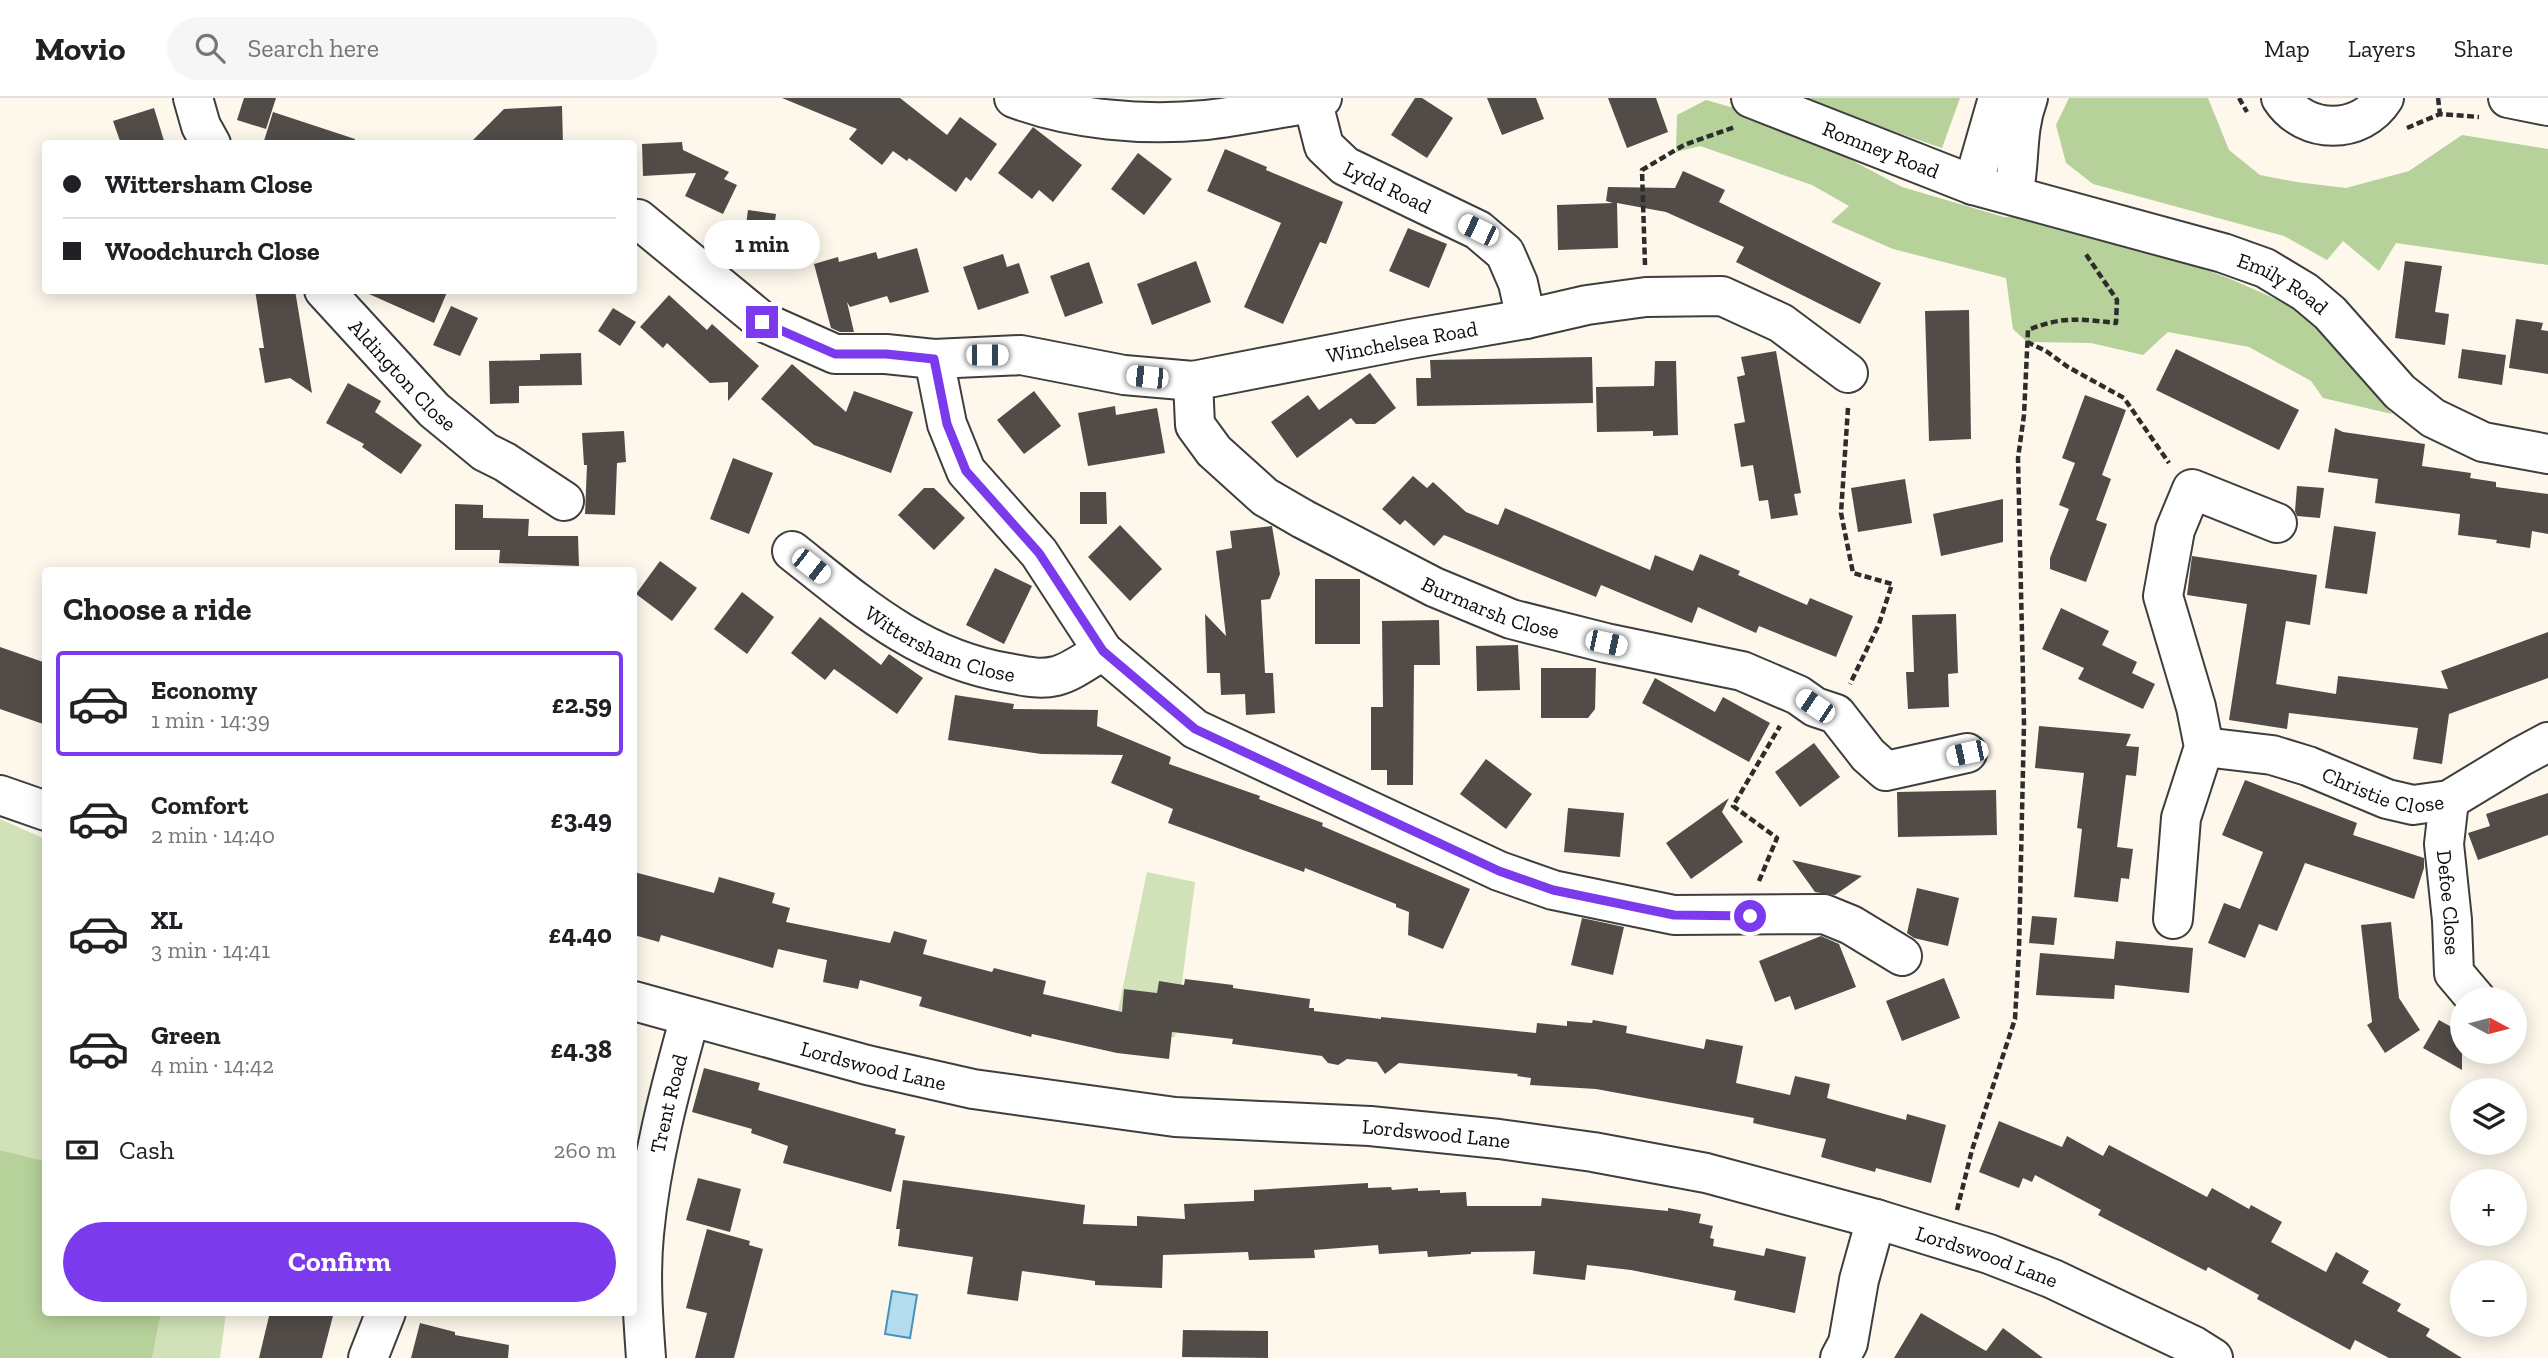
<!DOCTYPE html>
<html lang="en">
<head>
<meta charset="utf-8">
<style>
	body { margin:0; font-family:"Zilla Slab",serif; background:#f6f6f6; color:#202124; height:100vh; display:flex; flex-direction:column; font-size:26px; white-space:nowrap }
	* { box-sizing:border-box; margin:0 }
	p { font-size:23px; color:#757577 }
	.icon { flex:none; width:38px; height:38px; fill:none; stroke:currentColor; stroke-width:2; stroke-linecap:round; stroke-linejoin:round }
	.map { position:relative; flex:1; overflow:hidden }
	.side { position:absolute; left:42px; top:469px; width:595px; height:749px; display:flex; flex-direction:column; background:#fff; border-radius:7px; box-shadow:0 4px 18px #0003 }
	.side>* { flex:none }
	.banner { position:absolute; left:42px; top:42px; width:595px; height:154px; border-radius:7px; box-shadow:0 4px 18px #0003; display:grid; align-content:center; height:154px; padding:0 21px; background:#fff }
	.needle { width:46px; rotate:97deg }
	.controls { position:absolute; left:2450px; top:889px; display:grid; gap:14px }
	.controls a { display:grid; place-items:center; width:77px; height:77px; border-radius:50%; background:#fff; box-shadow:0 4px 18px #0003; font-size:35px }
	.end { position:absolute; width:32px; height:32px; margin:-16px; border:9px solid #7c3aed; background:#fff; box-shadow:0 0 0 4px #fff }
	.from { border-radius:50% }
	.bubble { position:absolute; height:49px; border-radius:24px; background:#fff; box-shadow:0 4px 18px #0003; font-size:23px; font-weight:700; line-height:49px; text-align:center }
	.car { position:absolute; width:21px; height:42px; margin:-21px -10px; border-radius:9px; box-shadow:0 0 5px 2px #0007; background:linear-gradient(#fff 24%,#345 0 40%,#fff 0 76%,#345 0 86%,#fff 0) }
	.banner b { display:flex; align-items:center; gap:24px; height:66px; font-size:26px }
	.banner b+b { border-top:2px solid #e0e0e0 }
	.banner i { width:18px; height:18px; background:#202124 }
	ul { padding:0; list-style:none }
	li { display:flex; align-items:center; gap:21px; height:105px; margin:0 14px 10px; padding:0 7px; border:4px solid transparent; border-radius:7px }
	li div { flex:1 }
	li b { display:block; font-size:26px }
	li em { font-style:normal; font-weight:700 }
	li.on { border-color:#7c3aed }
	li>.icon { width:63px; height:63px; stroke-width:1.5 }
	h2 { padding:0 21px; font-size:32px; line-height:84px }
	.pay { display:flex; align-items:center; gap:18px; height:77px; padding:0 21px; font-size:26px }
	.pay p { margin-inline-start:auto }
	.primary-button { display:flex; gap:14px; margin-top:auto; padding:14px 21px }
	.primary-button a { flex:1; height:80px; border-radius:42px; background:#7c3aed; color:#fff; font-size:28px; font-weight:700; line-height:80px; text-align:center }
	header { display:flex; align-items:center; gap:42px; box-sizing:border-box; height:98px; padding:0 35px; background:#fff; border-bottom:2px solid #e0e0e0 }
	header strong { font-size:33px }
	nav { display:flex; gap:38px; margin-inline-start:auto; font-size:24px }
	.search { width:490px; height:63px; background:#f6f6f6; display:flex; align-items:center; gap:18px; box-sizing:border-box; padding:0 24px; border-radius:38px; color:#757577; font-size:26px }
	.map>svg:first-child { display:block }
</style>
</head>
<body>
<header>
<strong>Movio</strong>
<div class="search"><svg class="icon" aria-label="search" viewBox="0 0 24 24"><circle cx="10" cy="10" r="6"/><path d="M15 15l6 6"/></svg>Search here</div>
<nav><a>Map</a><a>Layers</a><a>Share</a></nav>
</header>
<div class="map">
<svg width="2548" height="1260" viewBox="0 0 2548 1260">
	<rect width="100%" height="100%" fill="#fdf8eb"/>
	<g fill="#d1e2b9">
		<path d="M0,721l45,20v322l-45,-11z"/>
		<path d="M1147,774l48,10 -20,155h-4l6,-47 -2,-7 -16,-1 -2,11 -32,-4 -5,38 -5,-2z"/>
		<path d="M161,1215h65l-6,45h-68z"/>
	</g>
	<g fill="#b6d19a">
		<path d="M1809,0h151l-18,50 -97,-33z"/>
		<path d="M2069,0h139l21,52 31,25 36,7 50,6 63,-17 53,-36 86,14v116l-152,-22 -17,28 -36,-30 -16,19 -43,-24 -191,-52 -27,-21 -10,-38z"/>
		<path d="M1706,2l70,20 126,67 102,30h63l166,63 72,32 87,102 -69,-16 -12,-17 -62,-34 -81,-15 -25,23 -52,-12 -64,-1 -14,-13 -7,-51 -113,-29 -62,-27 18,-16 -37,-21 -112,-39 -24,6 1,-37z"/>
		<path d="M0,1052l45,11 1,151 115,1 -9,45h-152z"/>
	</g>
	<path fill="#b5dcee" stroke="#4594bc" stroke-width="2" d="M892,1193l25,4 -7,43 -25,-4z"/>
	<g fill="#524c48">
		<path d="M244,0h32l-10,31 -29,-9z"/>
		<path d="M782,0h118l47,37 13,-18 37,27 -26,37 -5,-4 -10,15 -47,-34 -2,3 -14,-10 -11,14 -33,-26 8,-10z"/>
		<path d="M1415,0h7l31,20 -26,40 -36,-23z"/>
		<path d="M1487,0h49l8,21 -42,16z"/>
		<path d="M1608,0h48l12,34 -41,16z"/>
		<path d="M562,8l1,38h-94l35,-35z"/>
		<path d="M154,10l11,36h-44l-8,-23z"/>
		<path d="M273,14l82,27 -1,5h-91z"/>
		<path d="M1033,29l49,38 -29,37 -14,-12 -7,9 -34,-26z"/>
		<path d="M682,44l1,8 46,22 -5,7 13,6 -14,29 -38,-18 11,-23 -53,3 -1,-32z"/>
		<path d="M1225,51l42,18 -1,3 77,32 -17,42 -6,-2 -37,82 -39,-17 37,-84 -74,-32z"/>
		<path d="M1138,55l34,26 -28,36 -33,-26z"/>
		<path d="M1683,73l42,19 -6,12 162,81 -21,41 -124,-62 8,-15 -78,-35 -49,-9 1,45 -60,2 -1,-45 56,-2 -7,-2 2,-14 67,1z"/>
		<path d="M748,112l28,4 -6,44 -28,-4z"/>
		<path d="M1408,130l39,16 -18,44 -40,-17z"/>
		<path d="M917,150l12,44 -39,11 -3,-7 -37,11 -3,-5 7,30h-14l-9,-4 -17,-64 24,-7 1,5 37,-10 2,7z"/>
		<path d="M1003,156l4,13 12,-4 10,30 -51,17 -15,-43z"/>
		<path d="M1196,163l15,41 -59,23 -15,-41z"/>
		<path d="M2405,163l37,5 -7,46 14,2 -4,31 -50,-7z"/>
		<path d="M1089,164l14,41 -38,14 -15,-41z"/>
		<path d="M255,192h40l17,103 -22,-15 -25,5 -6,-35h5z"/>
		<path d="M360,192h88l-14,33z"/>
		<path d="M669,197l38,35 5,-6 47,42 -31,35v-19l-18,1 -43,-40 -4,5 -23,-21z"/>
		<path d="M451,208l27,12 -18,38 -27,-11z"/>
		<path d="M613,210l23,14 -16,24 -22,-15z"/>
		<path d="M1969,212l2,129 -42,2 -4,-130z"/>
		<path d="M2516,221l27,4 -2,7 7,1v43l-39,-6z"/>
		<path d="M2176,251l123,61 -20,40 -123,-60z"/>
		<path d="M2462,251l44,6 -4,30 -44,-7z"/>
		<path d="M1776,253l25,142 -7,1 4,21 -27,4 -3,-19 -9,1 -6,-36 -12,2 -7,-43 11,-2 -8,-45 8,-2 -4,-18z"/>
		<path d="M581,255l1,32 -63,1v17l-29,1 -1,-43 51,-1v-6z"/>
		<path d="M1592,259l1,46 -176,3 -1,-28h15l-1,-18z"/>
		<path d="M1655,263h21l2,74 -25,1v-5l-56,1 -1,-45 58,-1z"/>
		<path d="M792,266l54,48 8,-21 59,21 -22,61 -77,-28 -53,-46z"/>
		<path d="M1370,275l26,35 -21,16h-19l-5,-6 -54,40 -26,-36 37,-27 11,15z"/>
		<path d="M348,285l33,18 -6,11 47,33 -21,29 -39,-27 2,-3 -38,-21z"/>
		<path d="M1034,293l27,35 -37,28 -27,-34z"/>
		<path d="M2085,297l41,15 -24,65 9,4 -15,41 11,4 -21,58 -36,-13v-11l19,-49 -10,-4 16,-42 -13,-5z"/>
		<path d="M1115,308l1,9 41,-7 8,45 -77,13 -10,-53z"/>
		<path d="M2335,330l8,4 82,12 -3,22 49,7 -1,5 26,4v5l52,7v40l-16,-3 -2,17 -34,-5 1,-3 -39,-5 2,-21 -85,-11 3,-24 -50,-7z"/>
		<path d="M624,333l2,31 -9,1 -2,52 -30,-1 2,-49h-3l-2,-32z"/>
		<path d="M733,360l40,15 -24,61 -39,-15z"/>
		<path d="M1413,378l14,12 6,-6 33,30 32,13 7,-17 145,62 5,-15 38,16 7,-17 40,17 -2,4 69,30 3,-7 43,18 -17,41 -77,-31 -3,7 -58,-26 -6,16 -91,-38 -5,12 -152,-62 -10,11 -29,-26 -5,5 -18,-16z"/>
		<path d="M1905,381l7,44 -54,9 -7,-44z"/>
		<path d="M2297,388l27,2 -4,30 -23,-2 -2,-5z"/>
		<path d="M924,390h10l31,30 -31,32 -36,-35z"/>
		<path d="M1080,394h26l1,32h-27z"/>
		<path d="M2003,401v43l-62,14 -8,-42z"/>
		<path d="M455,406l28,1v13l46,1 -1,17h50l1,30 -80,-3 1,-13h-45z"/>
		<path d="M1120,427l42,44 -32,32 -42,-44z"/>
		<path d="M1272,428l8,48 -10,25 -9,1 4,73h8l2,40 -29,2 -1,-21 -24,1 -1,-22h-13l-2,-59 21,22 -10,-85 16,-3 -2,-17z"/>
		<path d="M2334,428l42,6 -9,62 -42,-6z"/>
		<path d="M2192,458l125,19 -7,50 -24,-4 -10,63 60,10 2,-18 110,13 -7,-18 107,-39v46l-99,36 -7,50 -29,-5 5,-31 -129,-15 -2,16 -58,-9 18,-116 -60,-9z"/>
		<path d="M660,463l37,27 -25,33 -36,-27z"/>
		<path d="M995,470l37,18 -28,58 -38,-19z"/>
		<rect x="1315" y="481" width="45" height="65"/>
		<path d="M742,494l32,25 -27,37 -33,-25z"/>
		<path d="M2061,510l48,23 -7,14 35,17 -5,11 23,11 -12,25 -65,-30 6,-11 -42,-19z"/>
		<path d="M1956,516l2,59 -10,1 1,33 -41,2 -2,-37h8l-2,-57z"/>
		<path d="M820,519l61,48 8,-11 34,24 -26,36 -63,-45 -9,11 -34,-27z"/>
		<path d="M1439,522l1,45h-26l-1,120h-26v-15h-16v-63h12l-1,-86z"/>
		<path d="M1518,547l2,45 -43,1 -1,-45z"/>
		<path d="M0,549l46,16v62l-46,-16z"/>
		<path d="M1541,570h55l-1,41 -7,9h-47z"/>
		<path d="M1655,580l60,34 8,-15 47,26 -21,39 -107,-59z"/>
		<path d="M955,597l59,9 -1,5 85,1 -1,16 74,31 -2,7 91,32 -1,3 64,24 -1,3 148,63 -27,60 -35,-14 1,-23 -13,-5v-3l-91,-36 -1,4 -136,-49 5,-14 -62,-26 12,-28 -82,-1 -93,-14z"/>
		<path d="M2039,628l92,8 -5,12 13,1 -3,29 -10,-1 -9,72 16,2 -4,30 -8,-1 -3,24 -44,-5 8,-68 -5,-1 7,-55 -49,-5z"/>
		<path d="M1814,645l26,34 -40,30 -25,-35z"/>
		<path d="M1486,661l46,35 -26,35 -46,-35z"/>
		<path d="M2245,682l112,43 -4,12 71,23v10l-10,31 -109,-36 -28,68 -18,-7 -14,34 -37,-15 16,-40 16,6 23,-57 -41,-17z"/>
		<path d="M1996,692l1,45 -99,2 -1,-45z"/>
		<path d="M2548,695v42l-70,25 -10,-27 22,-7 -4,-12z"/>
		<path d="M1729,700l-7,14 21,30 -52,37 -25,-36z"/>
		<path d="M1568,710l56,5 -4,44 -56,-5z"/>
		<path d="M1792,762l70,16 -27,19 -20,-3z"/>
		<path d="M634,774l80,21 5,-16 56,16 -3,10 18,5 -4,14 104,21 4,-12 33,9 -4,14 69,18 2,-4 52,13 -3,13 79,18 2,-23 33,4 2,-12 25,4 1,-6 48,6v3l77,11 -1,9h5v3l67,8v-2l155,16 1,-10 30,3v-5l25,2 1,-3 34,6 -1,7 78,16 2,-10 37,7 -7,37 54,12 5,-19 35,8 -3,14 79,22 1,-6 39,11 -15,58 -55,-15 -1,4 -54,-15 5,-18 -73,-16 1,-5 -158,-29 -66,-4 1,-7 -14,-2 1,-2 -119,-11 -14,11 -8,-12 -30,-3 -9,6 -10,-2 -6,-7 -90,-12 1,-5 -61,-7 -3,27 -52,-6 -85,-19 -1,3 -112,-31 3,-9 -62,-17 -2,9 -35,-7 4,-22 -49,-11 -5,19 -112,-33 -2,7 -25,-7z"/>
		<path d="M1917,790l42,10 -11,48 -34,-8 -7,-5z"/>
		<path d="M2032,818l25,2 -3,27 -25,-2z"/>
		<path d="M1582,820l42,9 -11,48 -42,-10z"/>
		<path d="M2391,824l8,76 21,32 -35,23 -18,-28 5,-3 -11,-97z"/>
		<path d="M1821,838l18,8 17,43 -61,23 -5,-14 -15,6 -16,-41z"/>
		<path d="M2116,843l77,7 -4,45 -74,-8 -1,14 -78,-4 4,-42 74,6z"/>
		<path d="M1944,880l16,40 -58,23 -16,-40z"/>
		<path d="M2439,922l23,13v37l-39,-22z"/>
		<path d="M704,970l56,15 -2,7 138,39 -1,5 10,2 -14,56 -108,-29 5,-17 -37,-13 1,-4 -60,-17z"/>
		<path d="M1999,1023l63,26 5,-11 36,20 6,-11 98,52 5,-9 37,21 2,-4 31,17 -11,20 55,30 10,-20 33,19 -7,12 39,21 -4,7 33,18 -4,7 36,22h-73l-34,-18 -5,10 -93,-51 2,-4 -51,-28 -2,4 -108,-56 3,-5 -66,-35 -3,7 -9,-4 -4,10 -40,-16z"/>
		<path d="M698,1080l43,11 -11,43 -44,-12z"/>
		<path d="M903,1082l182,25 -2,19 54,2v-10l48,3 -1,-15 70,-3v-11l114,-7v5l23,-1 1,3 26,-2v3l22,-1v3l26,-1 1,14h74l1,-8 126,13v-3l33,6 -2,9 14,3 -3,12 4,1 -1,7 51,10 2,-8 40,9 -11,56 -61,-13 2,-9 -105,-21 -44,-5 -2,15 -52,-6 2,-23 -64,1v2l-43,3 -1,-6 -48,3 -1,-9 -64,5 1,8 -66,2 -1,-8 -85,3 -1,33 -67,-3v-4l-73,-10 -4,30 -51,-7 6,-37 -75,-11 2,-17h-4z"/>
		<path d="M707,1131l43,12 -1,4 14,4 -29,109h-39l12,-45 -21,-5z"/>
		<path d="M270,1214h64l-12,46h-63z"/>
		<path d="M1921,1215l65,38 17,-23 40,30h-149z"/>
		<path d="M420,1225l35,9v3l54,10 -1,13h-97z"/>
		<path d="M1183,1232l85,1v27l-86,-1z"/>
	</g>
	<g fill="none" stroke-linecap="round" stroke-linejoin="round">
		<g stroke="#3e3e3e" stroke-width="42">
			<g id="minor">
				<path d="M193,0l8,28 10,18"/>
				<path d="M1014,0c59,22 129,28 192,22 36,-4 71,-12 107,-17l9,-5"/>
				<path id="s1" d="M1751,0l222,87 250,68 42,15 40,24 25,21 70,79 33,26 50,24 65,12"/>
				<path d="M2281,0c24,37 80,37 103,0"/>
				<path d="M2508,0l40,8"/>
				<path id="s2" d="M1313,5l11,43 21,20 133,64 27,23 13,30 8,36"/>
				<path d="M1973,87l25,-87"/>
				<path d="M2013,97c8,-34 2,-62 15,-97"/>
				<path id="s3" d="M638,121l125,103 72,32h51l48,5 87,-4 103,20 69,6 217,-42 116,-20 61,-14 59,-8 76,-1 59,27 67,50"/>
				<path id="s4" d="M324,192l110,120 51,42 20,10 59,39"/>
				<path d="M934,261l13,65 19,47 73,82 64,98 92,78 304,142 54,19 121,25 150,-1 27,11 51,31"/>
				<path id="s5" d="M1193,283l2,44 19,26 51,46 38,22 131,68 77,32 95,24 136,28 56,24 17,12 21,7 32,41 18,16 81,-18"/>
				<path id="s6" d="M792,453c68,54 127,107 216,122 16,3 31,7 48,3 16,-4 32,-17 47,-25"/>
				<path id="s7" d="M2204,649l68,8 36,11 79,33 26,6 36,-5 71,-43 28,-15"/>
				<path d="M0,697l46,16"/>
				<path id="s8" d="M2449,702l-5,44 8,76 2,53 22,26"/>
				<path d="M2173,821l8,-101 23,-71 -8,-40 -33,-111 12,-66 17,-41 85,34"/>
				<path id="s9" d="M634,903l233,64 106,24 202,28 195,9 129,13 94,13 113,21 170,46 113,35 64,25 141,67 19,12"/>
				<path d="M368,1260l18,-46"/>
				<path id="s10" d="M646,1260c-3,-41 -6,-83 -2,-124 7,-74 26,-145 46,-217"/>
				<path d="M1840,1260l8,-15 11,-63 17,-61"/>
			</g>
		</g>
		<g stroke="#2d2d2d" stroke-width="4.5" stroke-dasharray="7 3.5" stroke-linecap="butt">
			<path d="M2239,0l8,14"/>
			<path d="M2438,0l2,16"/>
			<path d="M2407,30l33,-14 39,3"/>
			<path d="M1645,167l-3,-95 42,-25 51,-18"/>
			<path d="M2027,244l19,9 22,16 56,31 45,65"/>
			<path d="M1848,310l-7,105 12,60 39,11 -13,40 -29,60"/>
			<path d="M1759,783l18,-43 -44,-32 47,-80"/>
			<path d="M1957,1112l15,-60 43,-131 4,-70 5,-226 -6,-265 6,-43 4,-85c34,-14 52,-11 88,-7l1,-23 -32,-47"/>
		</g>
		<use href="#minor" stroke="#fff" stroke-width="38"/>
	</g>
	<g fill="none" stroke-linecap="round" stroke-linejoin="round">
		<path stroke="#7c3aed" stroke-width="9" d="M762,224l73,32h51l48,5 13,65 19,47 73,82 64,98 92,78 304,142 54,19 121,25 76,1"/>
	</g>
	<g text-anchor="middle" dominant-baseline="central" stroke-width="7" stroke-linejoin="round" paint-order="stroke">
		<g font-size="21" fill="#0b0b0b" stroke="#fff">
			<text stroke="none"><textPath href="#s1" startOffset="140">Romney Road</textPath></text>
			<text stroke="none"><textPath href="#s2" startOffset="121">Lydd Road</textPath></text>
			<text stroke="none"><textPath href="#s1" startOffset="565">Emily Road</textPath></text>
			<text stroke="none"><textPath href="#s3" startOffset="814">Winchelsea Road</textPath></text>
			<text stroke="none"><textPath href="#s4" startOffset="116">Aldington Close</textPath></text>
			<text stroke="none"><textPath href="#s5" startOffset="397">Burmarsh Close</textPath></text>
			<text stroke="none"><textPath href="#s6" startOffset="177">Wittersham Close</textPath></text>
			<text stroke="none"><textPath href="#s7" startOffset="186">Christie Close</textPath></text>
			<text stroke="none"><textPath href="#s8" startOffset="103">Defoe Close</textPath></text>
			<text stroke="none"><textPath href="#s9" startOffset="248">Lordswood Lane</textPath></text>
			<text stroke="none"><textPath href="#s10" startOffset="257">Trent Road</textPath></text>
			<text stroke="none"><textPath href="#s9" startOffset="816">Lordswood Lane</textPath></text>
			<text stroke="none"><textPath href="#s9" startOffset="1382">Lordswood Lane</textPath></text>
		</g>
	</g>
</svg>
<div class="controls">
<a><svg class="needle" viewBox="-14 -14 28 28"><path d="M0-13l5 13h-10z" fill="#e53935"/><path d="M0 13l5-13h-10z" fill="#757577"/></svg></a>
<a><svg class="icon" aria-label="layers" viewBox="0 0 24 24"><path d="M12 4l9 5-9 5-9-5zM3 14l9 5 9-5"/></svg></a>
<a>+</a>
<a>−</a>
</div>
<i class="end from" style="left:1750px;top:818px"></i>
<i class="end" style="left:762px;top:224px"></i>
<div class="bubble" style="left:704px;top:122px;width:116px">1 min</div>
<i class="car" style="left:1478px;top:132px;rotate:296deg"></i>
<i class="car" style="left:987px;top:257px;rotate:90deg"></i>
<i class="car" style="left:1147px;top:279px;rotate:276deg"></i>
<i class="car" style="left:811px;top:468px;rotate:128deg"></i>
<i class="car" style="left:1606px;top:545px;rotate:102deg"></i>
<i class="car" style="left:1815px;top:608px;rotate:304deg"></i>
<i class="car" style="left:1967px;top:655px;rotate:258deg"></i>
<div class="banner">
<b><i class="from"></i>Wittersham Close</b>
<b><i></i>Woodchurch Close</b>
</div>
<section class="side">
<h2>Choose a ride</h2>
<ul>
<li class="on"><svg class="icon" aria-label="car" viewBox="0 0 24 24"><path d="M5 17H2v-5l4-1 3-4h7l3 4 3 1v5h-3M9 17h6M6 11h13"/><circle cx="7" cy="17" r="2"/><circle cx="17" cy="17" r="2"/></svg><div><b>Economy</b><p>1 min · 14:39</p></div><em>£2.59</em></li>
<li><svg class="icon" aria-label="car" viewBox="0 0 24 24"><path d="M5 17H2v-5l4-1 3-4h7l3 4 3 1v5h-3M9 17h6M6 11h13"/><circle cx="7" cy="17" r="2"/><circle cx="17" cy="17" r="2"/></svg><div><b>Comfort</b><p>2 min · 14:40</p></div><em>£3.49</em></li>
<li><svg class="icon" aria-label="car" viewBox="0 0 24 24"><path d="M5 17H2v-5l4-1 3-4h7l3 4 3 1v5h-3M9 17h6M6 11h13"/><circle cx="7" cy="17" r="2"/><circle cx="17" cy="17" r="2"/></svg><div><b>XL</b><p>3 min · 14:41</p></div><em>£4.40</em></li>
<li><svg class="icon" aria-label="car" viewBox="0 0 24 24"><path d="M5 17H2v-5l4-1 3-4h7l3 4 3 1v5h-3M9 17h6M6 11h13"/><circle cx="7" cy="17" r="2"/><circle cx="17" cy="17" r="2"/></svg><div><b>Green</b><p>4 min · 14:42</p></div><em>£4.38</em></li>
</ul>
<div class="pay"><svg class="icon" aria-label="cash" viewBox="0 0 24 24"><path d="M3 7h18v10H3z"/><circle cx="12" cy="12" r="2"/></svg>Cash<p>260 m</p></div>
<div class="primary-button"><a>Confirm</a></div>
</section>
</div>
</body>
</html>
